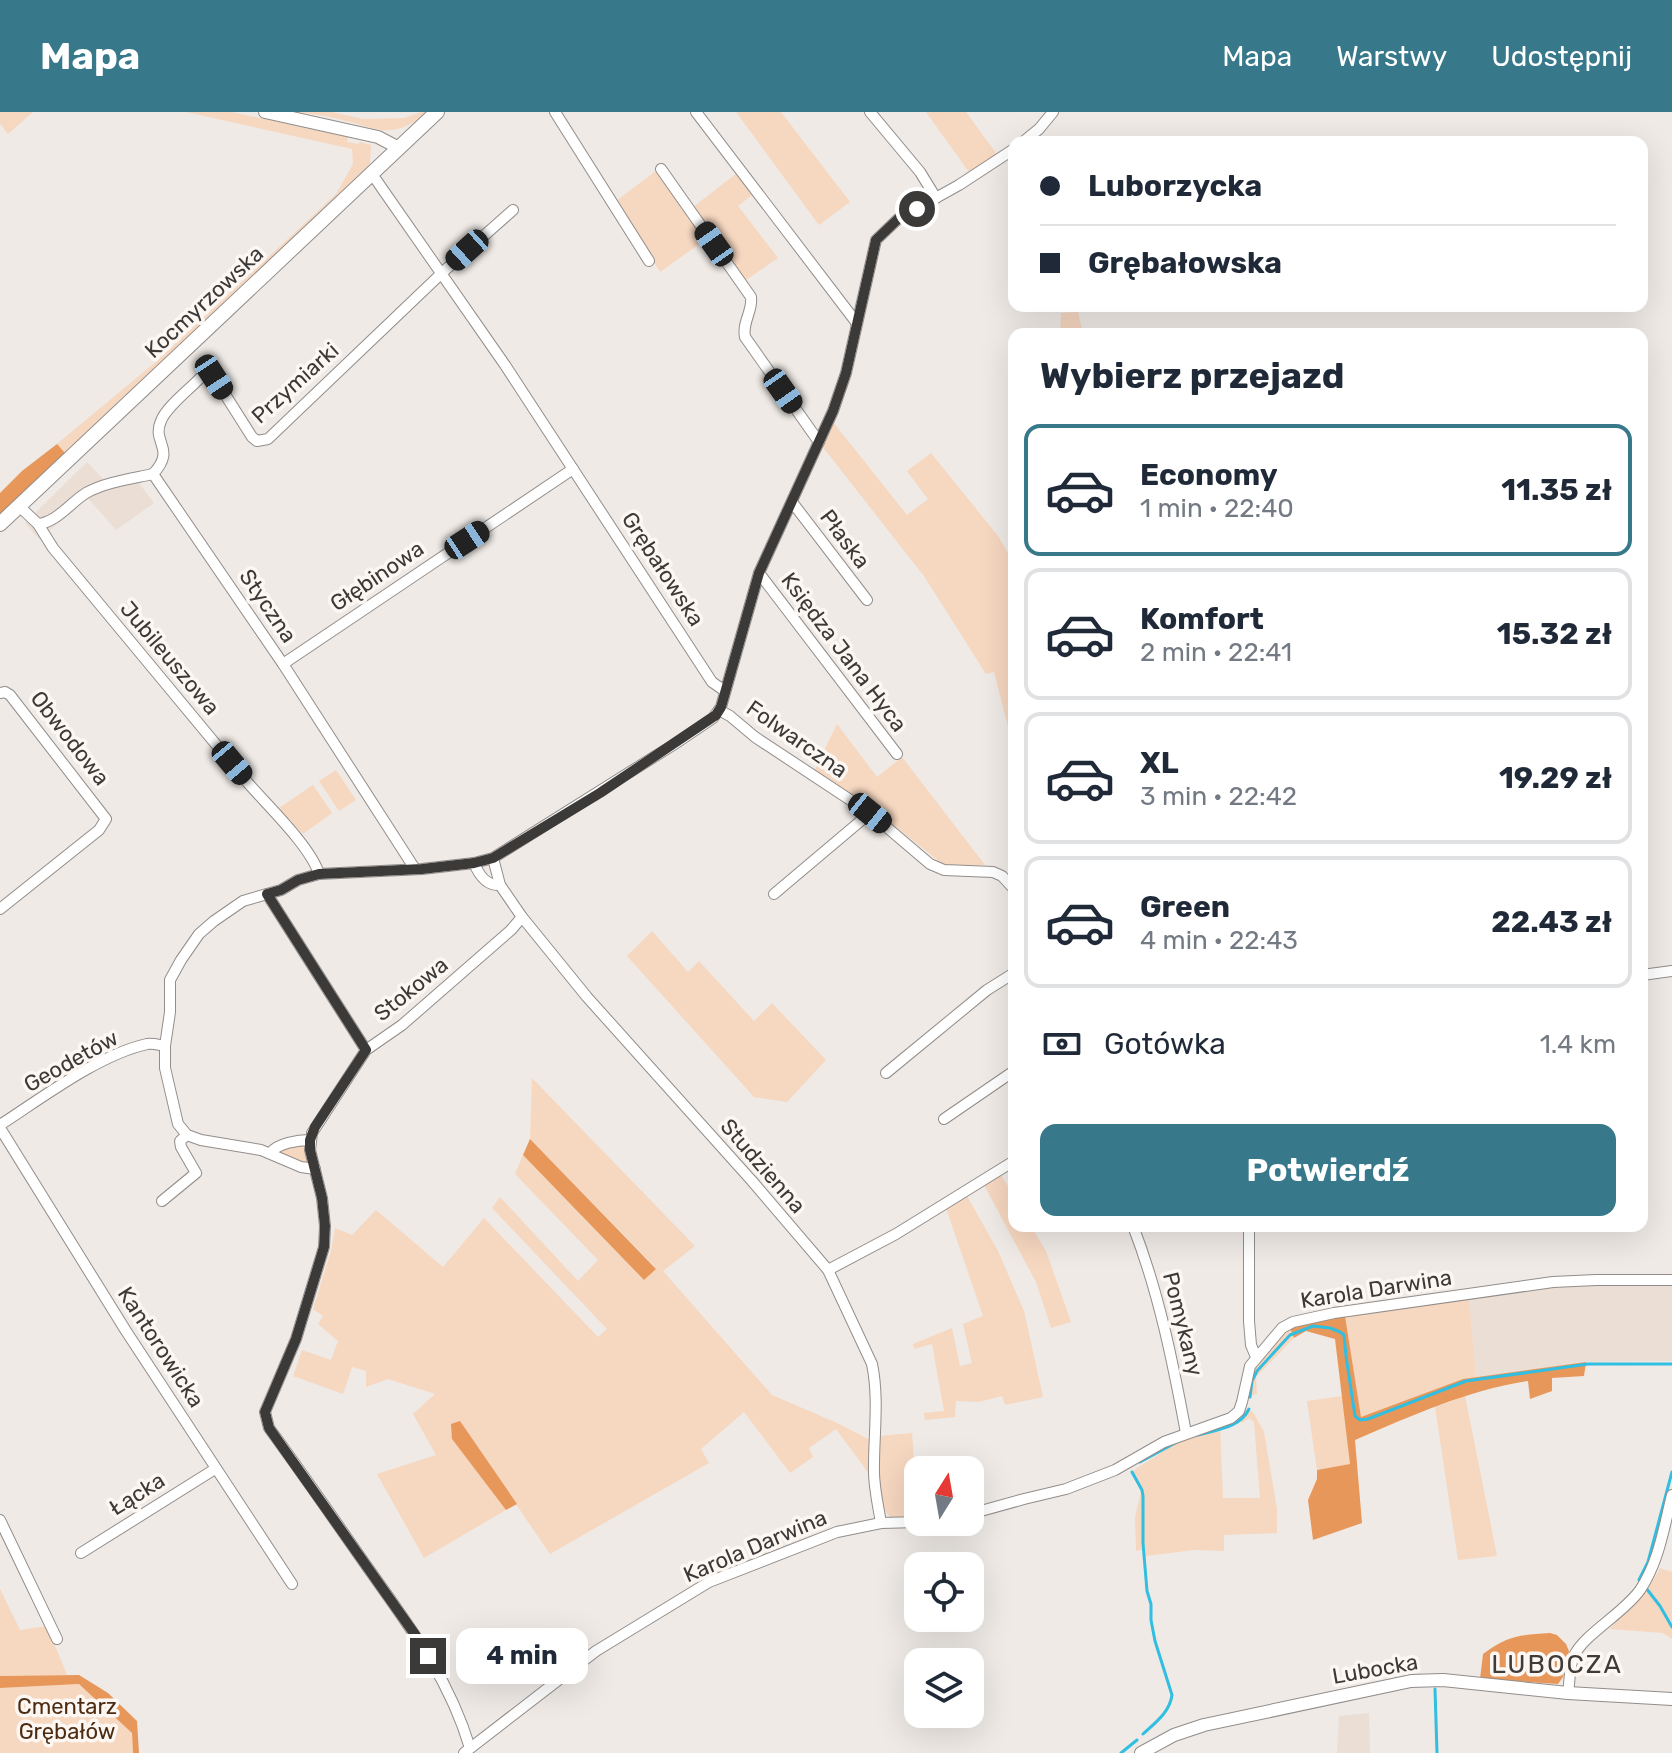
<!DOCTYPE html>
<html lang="pl">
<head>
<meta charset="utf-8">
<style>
	body { margin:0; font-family:Rubik,sans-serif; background:#f2f2f3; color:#1f2937; height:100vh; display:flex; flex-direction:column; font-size:30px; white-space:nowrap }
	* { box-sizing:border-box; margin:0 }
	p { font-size:26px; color:#747a83 }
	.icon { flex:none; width:44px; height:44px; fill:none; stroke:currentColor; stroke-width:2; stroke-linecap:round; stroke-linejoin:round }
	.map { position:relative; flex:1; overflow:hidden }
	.details { position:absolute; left:1008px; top:216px; width:640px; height:904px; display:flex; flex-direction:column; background:#fff; border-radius:16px; box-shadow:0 8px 32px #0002 }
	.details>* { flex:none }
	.guide { position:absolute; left:1008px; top:24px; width:640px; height:176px; border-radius:16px; box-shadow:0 8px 32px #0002; display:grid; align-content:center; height:176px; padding:0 32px; background:#fff }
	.needle { width:52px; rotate:11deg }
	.buttons { position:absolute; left:904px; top:1344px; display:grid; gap:16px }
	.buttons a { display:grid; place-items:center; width:80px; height:80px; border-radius:16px; background:#fff; box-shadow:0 8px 32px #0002; font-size:40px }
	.end { position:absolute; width:36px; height:36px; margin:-18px; border:10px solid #3c3a38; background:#fff; box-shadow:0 0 0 4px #fff }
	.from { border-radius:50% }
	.bubble { position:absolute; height:56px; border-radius:16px; background:#fff; box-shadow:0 8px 32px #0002; font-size:26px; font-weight:700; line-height:56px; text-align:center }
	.car { position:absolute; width:24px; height:48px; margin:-24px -12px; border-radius:10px; box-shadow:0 0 6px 2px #0007; background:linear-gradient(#222 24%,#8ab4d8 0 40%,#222 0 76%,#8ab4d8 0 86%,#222 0) }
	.guide b { display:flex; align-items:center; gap:28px; height:76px; font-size:30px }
	.guide b+b { border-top:2px solid #e0e1e3 }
	.guide i { width:20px; height:20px; background:#1f2937 }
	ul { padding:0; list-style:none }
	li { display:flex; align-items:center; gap:24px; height:132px; margin:0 16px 12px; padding:0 16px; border:4px solid #e0e1e3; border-radius:16px }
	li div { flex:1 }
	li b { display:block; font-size:30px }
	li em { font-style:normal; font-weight:700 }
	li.on { border-color:#37788b }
	li>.icon { width:72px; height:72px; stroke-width:1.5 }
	h2 { padding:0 32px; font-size:36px; line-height:96px }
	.pay { display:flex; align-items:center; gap:20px; height:88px; padding:0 32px; font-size:30px }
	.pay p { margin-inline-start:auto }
	.cta { display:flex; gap:16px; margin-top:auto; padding:16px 32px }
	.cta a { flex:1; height:92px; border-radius:16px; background:#37788b; color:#fff; font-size:32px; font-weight:700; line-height:92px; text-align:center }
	header { display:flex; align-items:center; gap:48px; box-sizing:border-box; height:112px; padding:0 40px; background:#37788b; color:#fff }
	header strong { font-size:38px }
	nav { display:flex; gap:44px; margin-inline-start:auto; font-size:28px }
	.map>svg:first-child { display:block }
</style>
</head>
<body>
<header>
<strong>Mapa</strong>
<nav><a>Mapa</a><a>Warstwy</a><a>Udostępnij</a></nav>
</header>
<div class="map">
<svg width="1672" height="1641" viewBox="0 0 1672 1641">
	<rect width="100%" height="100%" fill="#efeae6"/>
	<g fill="#eaded5">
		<path d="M87,350l19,20 25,-9 23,30 -38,27 -28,-32 -49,41 -14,-16z"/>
		<path d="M1580,1172l92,2v75l-86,1 -110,16 -7,-81z"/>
		<path d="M1369,1601l1,40h-33l2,-37z"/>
	</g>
	<g fill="#f6d7c0">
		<path d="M0,0h33l-25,22 -8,-11z"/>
		<path d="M186,0h46l116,25 -1,5 11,2 2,-2 11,3 -1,19 -305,289 -8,-9 101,-84 178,-166 17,-30 -1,-15z"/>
		<path d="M296,0h36l31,7 41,-1 17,-6h8c-41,31 -52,15 -95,6 -12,-3 -25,-4 -38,-6z"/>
		<path d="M736,0h45l69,90 -31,23z"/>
		<path d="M926,0h40l32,44 -29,16z"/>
		<path d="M656,59l49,69 -45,32 -44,-71z"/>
		<path d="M737,61l16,21 -15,12 40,52 -32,22 -54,-72z"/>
		<path d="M1078,200l5,22h-23l1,-21z"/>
		<path d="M833,310l74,93 21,-16 -21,-28 24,-18 67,83 16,27v163l-6,1 -14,-55 -8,2 -62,-98 -102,-130z"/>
		<path d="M837,612l40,53 25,-20 83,108 -40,1 -74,-59 -57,-36z"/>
		<path d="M336,658l20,30 -17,11 -20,-30z"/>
		<path d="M313,673l19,28 -29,21 -24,-26z"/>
		<path d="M652,819l36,41 11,-11 55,60 18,-18 54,57 -39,42 -33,-5 -127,-141z"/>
		<path d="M532,966l163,168 -32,25 109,124 65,28 33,17v35l-34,-46 -27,19 4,9 -23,16 -46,-61 -43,37 8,14 -159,91 -91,-133 -7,18 54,71 -82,48 -47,-84 59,-19 -23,-41 22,-20 -47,-15 -22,8v-16l-14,-4 -9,27 -50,-18 9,-26 29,10 7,-19 -20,-17 5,-8 -10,-7 18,-58 4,-23 17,7 24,-25 67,57 41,-49 114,119 9,-8 -115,-121 8,-11 78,84 20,-21 -83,-86 8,-19 121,125 12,-12 -126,-129z"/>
		<path d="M302,1032l4,3 3,15 -2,2 -27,-12v-2z"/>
		<path d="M1001,1063l13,21v30h17l15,25 25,71 -20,6 -15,-46 -52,-97z"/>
		<path d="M967,1084l31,55 26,60 19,86 -38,8 -3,-9 -23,6 -23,-1 -1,16 -30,3 -1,-7 20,-2 -12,-67 -18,5 -1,-5 39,-16 8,38 12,-3 -9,-39 20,-8 -37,-108z"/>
		<path d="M1469,1185l7,81 -13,1 -102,39 -16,-102z"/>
		<path d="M1290,1216l4,10 -38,39 1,17 -10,2 9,-37 11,-3 -1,-12z"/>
		<path d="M1343,1284l7,68 -33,6 -10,-69z"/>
		<path d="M1465,1284l32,160 -39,4 -23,-153z"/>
		<path d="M1246,1298l7,2 11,20 13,77v24l-53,2v16l-30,-1 -48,6 -1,-7 -9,2 -1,-34 6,-25 -10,-20 56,-36 33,-11 3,73h37l-6,-76 -5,-4 -7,5 -4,-5 5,-6z"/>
		<path d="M912,1321l6,83 -27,2c-20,-20 -12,-55 -11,-82z"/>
		<path d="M1660,1456l12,4v67l-9,-6 -53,-4c17,-21 38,-36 50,-61z"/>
		<path d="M0,1477l20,41 27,-4 20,49 -67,1z"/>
		<path d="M79,1572l53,49 1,20h-133v-65z"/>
	</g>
	<g fill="#e79759">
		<path d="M57,332l8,9 -65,64v-24l22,-22z"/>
		<path d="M530,1027l126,130 -12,11 -121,-125z"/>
		<path d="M1345,1204l16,101 102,-38 123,-17 -2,14 -32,2v13l-22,8 -2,-18c-60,9 -117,35 -173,59l7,83 -49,17 -5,-40 9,-21v-9l33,-6 -15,-125 -29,-8 -12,7 -4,-10z"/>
		<path d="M460,1309l57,83 -11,6 -54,-71 -1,-15z"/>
		<path d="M1550,1521l7,2 9,9 3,7 -6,26 -5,7 -78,-5 3,-25c26,-19 36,-19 67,-21z"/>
		<path d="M79,1563l29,18 29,28 2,32h-6l-1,-20 -53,-49 -79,4v-12z"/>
	</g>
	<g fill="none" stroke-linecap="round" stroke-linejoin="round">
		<g stroke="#30bee1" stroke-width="3">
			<path d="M1250,1285l2,-16 5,-10 33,-36 23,-9 17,2 10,4 4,3 2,21 9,60 5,4 8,-1 98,-38 122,-17h84"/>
			<path d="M1198,1323c18,-5 42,-7 51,-26"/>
			<path d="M1140,1350l39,-21"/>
			<path d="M1132,1360l10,18 1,6v47l4,48 4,13v16l4,21 17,54c-2,17 -17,28 -29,39"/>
			<path d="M1641,1470l-2,-2 9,-18 24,-90"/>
			<path d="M1646,1476l14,18 12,21"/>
			<path d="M1435,1577l2,64"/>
			<path d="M1121,1641l16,-13"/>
		</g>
		<g stroke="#928d8a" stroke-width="12">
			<g id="minor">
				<path d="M555,0l94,149"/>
				<path d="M696,0l160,210"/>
				<path d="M870,0l50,60 16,26"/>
				<path d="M1023,30l16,-13 14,-17"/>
				<path d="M661,57l90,128c2,14 -9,25 -6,40l74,105"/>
				<path d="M372,62l133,191 207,317 13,9"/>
				<path d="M153,362c24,-26 -2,-31 8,-53 5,-14 29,-32 39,-43l7,-4 7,3 38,60 5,4 11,-2 176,-168 69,-61"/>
				<path d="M792,390l75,98"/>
				<path d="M19,394l19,18 15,24c65,78 130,157 195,235 20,23 63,64 71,91"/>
				<path d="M38,412c19,-2 32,-21 48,-31 20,-11 44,-14 67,-19l130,190 132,205"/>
				<path d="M759,461l138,181"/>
				<path d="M283,552l290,-195"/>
				<path d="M0,581l5,-1 5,3 96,124 -7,11 -99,79"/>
				<path d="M719,598l11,6 25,21 115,76 60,51 14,6 49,2 9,4 12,13"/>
				<path d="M493,746l7,27 22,32 65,80 165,184 76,89 44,94c7,34 2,68 2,102 -1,19 4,38 7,57"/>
				<path d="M474,751c5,12 12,23 26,22"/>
				<path d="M267,782l99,156"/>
				<path d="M774,782l96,-81"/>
				<path d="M1642,863l30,-4"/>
				<path d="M886,961l101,-83 27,-17"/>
				<path d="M944,1007l70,-48"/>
				<path d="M0,1013c42,-27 98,-70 147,-81 6,-1 12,1 18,2"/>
				<path d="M0,1016l126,203 166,253"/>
				<path d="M270,1041c8,-10 28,-13 40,-13"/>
				<path d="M315,1057l-14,-2 -40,-17 -60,-10 -14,-5 -9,-11 -13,-56v-22l5,-34v-32l11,-20 18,-26 15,-13 29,-20 38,-11 17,-10 21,-6 103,-5 52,-6 19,-5 180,-113 40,-27 8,-11 38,-134 74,-162 13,-38 30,-133 22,-21 61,-34 55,-36"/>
				<path d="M162,1089l34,-28 -15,-26 -1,-6 7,-6"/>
				<path d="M1133,1114c26,67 40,137 53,207"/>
				<path d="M1249,1114v95l2,24 5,12"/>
				<path d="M828,1158l68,-36 118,-73"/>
				<path d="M970,1402l54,-15 42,-10 49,-19 49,-28 67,-24 8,-7 3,-9 8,-36 32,-38 11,-6 41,-9 219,-31 43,-2h76"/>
				<path d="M0,1408l57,119"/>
				<path d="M81,1441l134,-84"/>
				<path d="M1568,1581c2,-12 1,-27 6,-37 9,-21 50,-43 66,-66 19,-28 24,-63 32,-95"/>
				<path d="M470,1636c-21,-70 -60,-121 -102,-180 -33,-47 -65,-94 -99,-140l-4,-16 31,-73 28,-92 1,-21 -3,-28 -12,-48 2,-17 54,-83 36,-25 109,-95 11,-13"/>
				<path d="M464,1641l132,-102 113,-69 128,-50 44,-9 37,-1"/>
			</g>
		</g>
		<g stroke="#928d8a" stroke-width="14">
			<g id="tertiary">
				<path d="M265,0l113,25 21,11"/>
				<path d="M1141,1641l33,-18 30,-10 207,-44 32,-1 125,13 104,6"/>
			</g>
		</g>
		<g stroke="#928d8a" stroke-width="16">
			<path id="secondary" d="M0,412l437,-412"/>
		</g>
		<use href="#minor" stroke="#fff" stroke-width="10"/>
		<use href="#tertiary" stroke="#fff" stroke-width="12"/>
		<use href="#secondary" stroke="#fff" stroke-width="14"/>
	</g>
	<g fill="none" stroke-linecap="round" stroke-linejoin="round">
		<path stroke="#3c3a38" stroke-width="10" d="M428,1544l-12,-20 -147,-208 -4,-16 31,-73 28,-92 1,-21 -3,-28 -12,-48v-10l5,-13 51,-77 -99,-156 14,-4 17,-10 21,-6 103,-5 52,-6 19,-5 107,-65 116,-78 5,-8 38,-134 74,-162 13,-38 30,-133 22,-21 19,-10"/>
	</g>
	<g text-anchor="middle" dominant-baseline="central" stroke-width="7" stroke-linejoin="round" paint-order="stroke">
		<g font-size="22" fill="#3c3a38" stroke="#fdf7f3">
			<text transform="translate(204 190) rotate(-43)">Kocmyrzowska</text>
			<text transform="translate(295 271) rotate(-42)">Przymiarki</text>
			<text transform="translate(845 427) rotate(53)">Płaska</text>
			<text transform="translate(663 457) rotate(57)">Grębałowska</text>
			<text transform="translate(377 464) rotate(-34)">Głębinowa</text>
			<text transform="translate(268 494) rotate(56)">Styczna</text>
			<text transform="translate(844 540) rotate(53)">Księdza Jana Hyca</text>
			<text transform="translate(170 546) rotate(50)">Jubileuszowa</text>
			<text transform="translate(70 626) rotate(52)">Obwodowa</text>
			<text transform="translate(797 627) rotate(35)">Folwarczna</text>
			<text transform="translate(411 877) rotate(-39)">Stokowa</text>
			<text transform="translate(71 949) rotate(-29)">Geodetów</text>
			<text transform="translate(763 1054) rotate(49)">Studzienna</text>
			<text transform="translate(1376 1177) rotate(-9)">Karola Darwina</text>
			<text transform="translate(1183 1212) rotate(76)">Pomykany</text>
			<text transform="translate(161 1235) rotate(57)">Kantorowicka</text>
			<text transform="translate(137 1382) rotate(-32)">Łącka</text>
			<text transform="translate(755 1434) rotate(-23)">Karola Darwina</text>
			<text transform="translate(1375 1557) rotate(-10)">Lubocka</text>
		</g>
		<g font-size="22" fill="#4d2c12" stroke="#fdf7f3">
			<text x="67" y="1594">Cmentarz<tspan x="67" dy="25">Grębałów</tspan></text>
		</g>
		<g font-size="26" letter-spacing="2" fill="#3f3b38" stroke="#fdf7f3">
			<text x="1557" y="1552">LUBOCZA</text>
		</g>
	</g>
</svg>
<div class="buttons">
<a><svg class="needle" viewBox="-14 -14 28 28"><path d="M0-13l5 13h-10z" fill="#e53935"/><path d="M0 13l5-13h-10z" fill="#747a83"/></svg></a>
<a><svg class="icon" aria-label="locate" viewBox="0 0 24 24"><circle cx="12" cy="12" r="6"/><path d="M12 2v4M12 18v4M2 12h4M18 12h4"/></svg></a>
<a><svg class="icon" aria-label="layers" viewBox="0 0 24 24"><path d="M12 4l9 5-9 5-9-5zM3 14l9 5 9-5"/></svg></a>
</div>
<i class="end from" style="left:917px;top:97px"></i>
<i class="end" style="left:428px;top:1544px"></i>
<div class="bubble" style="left:456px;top:1516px;width:132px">4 min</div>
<i class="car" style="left:714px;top:132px;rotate:325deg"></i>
<i class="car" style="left:467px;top:138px;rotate:228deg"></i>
<i class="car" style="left:214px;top:265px;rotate:147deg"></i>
<i class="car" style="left:783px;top:279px;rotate:145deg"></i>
<i class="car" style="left:467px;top:428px;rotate:57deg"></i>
<i class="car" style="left:232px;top:651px;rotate:140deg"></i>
<i class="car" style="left:870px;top:701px;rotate:129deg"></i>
<div class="guide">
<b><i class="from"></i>Luborzycka</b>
<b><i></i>Grębałowska</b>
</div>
<section class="details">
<h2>Wybierz przejazd</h2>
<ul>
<li class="on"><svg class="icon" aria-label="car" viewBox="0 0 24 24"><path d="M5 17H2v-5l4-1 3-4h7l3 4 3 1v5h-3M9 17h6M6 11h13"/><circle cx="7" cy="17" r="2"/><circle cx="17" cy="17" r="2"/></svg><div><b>Economy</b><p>1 min · 22:40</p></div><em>11.35 zł</em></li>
<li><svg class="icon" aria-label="car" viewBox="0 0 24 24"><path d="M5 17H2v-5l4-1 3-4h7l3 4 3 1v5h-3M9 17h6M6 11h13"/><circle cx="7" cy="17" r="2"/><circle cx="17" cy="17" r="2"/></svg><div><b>Komfort</b><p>2 min · 22:41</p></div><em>15.32 zł</em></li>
<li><svg class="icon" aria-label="car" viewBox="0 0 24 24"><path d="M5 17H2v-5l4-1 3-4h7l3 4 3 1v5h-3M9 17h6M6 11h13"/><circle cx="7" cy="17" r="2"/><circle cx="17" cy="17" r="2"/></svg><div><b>XL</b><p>3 min · 22:42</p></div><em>19.29 zł</em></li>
<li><svg class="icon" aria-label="car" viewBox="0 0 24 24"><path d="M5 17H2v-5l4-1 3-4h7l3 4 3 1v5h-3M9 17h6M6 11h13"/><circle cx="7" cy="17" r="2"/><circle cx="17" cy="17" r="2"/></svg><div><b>Green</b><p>4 min · 22:43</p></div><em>22.43 zł</em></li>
</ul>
<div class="pay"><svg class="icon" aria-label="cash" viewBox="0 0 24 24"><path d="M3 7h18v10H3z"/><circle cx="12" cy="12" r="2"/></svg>Gotówka<p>1.4 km</p></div>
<div class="cta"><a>Potwierdź</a></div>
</section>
</div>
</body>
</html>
